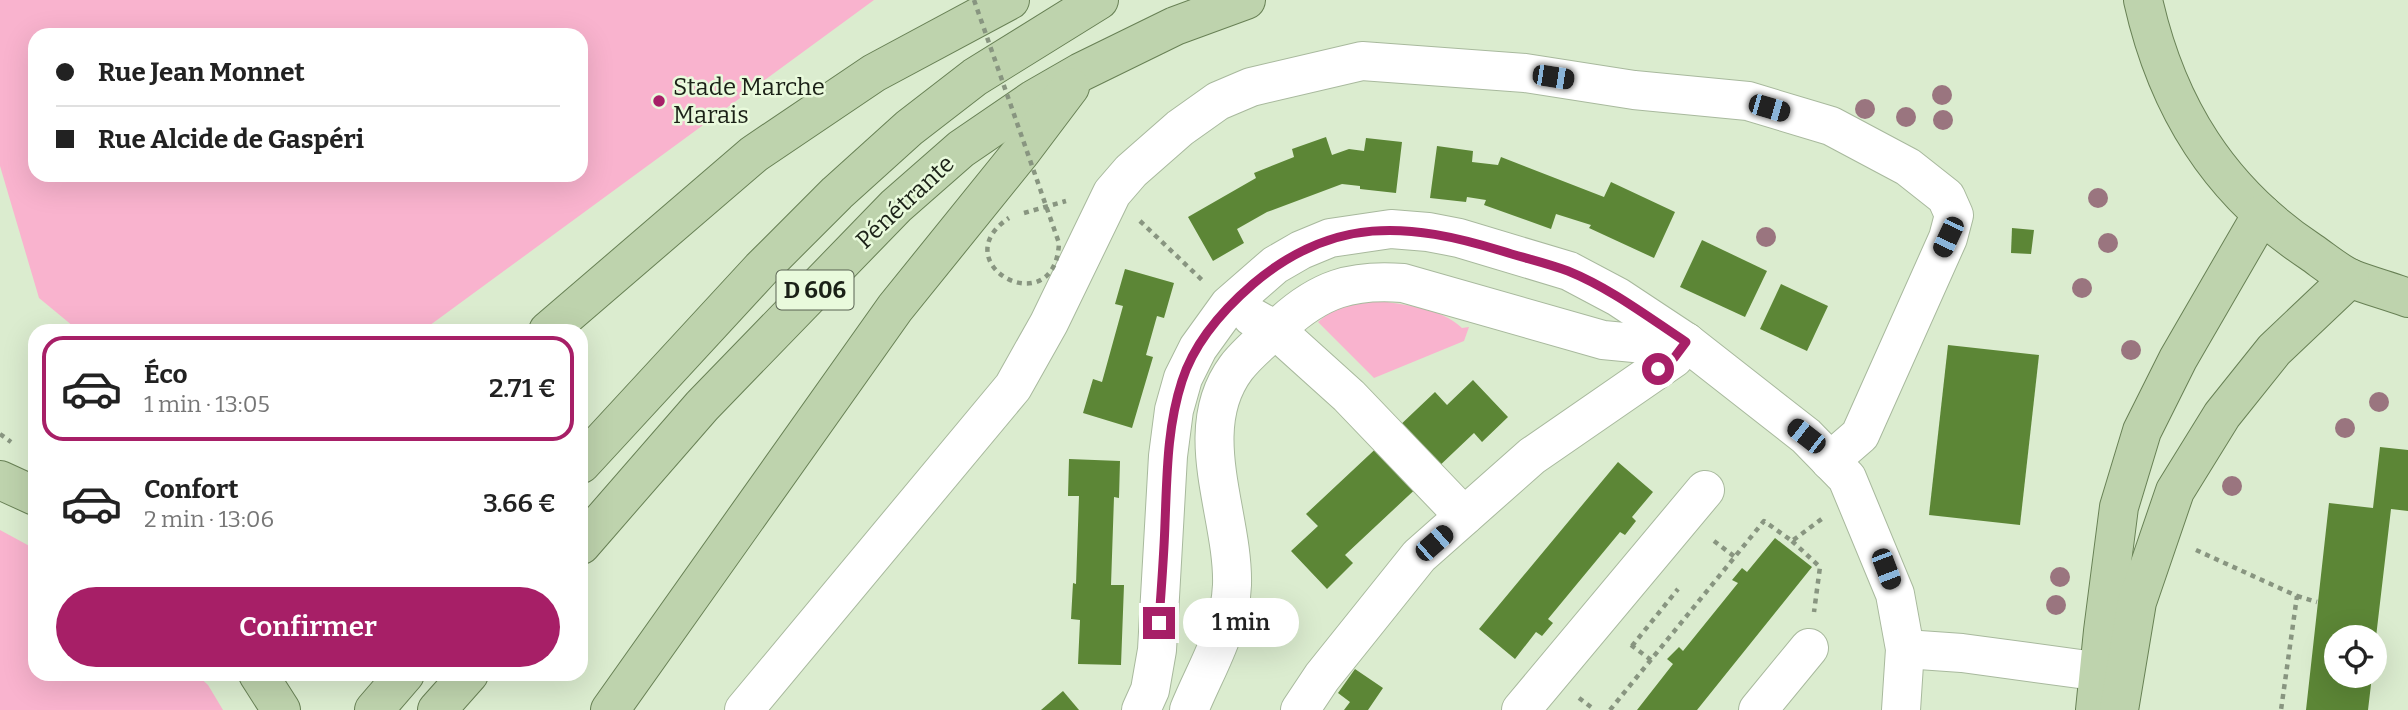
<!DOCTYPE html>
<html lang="fr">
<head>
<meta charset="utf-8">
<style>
	body { margin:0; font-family:Bitter,serif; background:#f6f6f6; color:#222; height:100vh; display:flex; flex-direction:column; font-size:26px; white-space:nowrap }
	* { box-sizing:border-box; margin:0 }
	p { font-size:23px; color:#767676 }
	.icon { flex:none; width:38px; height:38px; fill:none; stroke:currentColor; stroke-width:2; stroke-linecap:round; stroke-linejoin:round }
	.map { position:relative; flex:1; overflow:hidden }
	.sheet { position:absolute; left:28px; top:324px; width:560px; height:357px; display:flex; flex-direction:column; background:#fff; border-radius:21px; box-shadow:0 7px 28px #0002 }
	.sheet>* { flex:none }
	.banner { position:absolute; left:28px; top:28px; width:560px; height:154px; border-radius:21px; box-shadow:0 7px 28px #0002; display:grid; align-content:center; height:154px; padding:0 28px; background:#fff }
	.tools { position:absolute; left:2324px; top:625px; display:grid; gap:14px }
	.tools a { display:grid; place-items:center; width:63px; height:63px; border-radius:50%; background:#fff; box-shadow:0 7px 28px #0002; font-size:35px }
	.end { position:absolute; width:32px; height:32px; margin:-16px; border:9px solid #a71f67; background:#fff; box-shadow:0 0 0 4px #fff }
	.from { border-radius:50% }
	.bubble { position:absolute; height:49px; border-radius:24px; background:#fff; box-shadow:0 7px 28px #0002; font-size:23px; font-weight:600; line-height:49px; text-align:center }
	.car { position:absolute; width:21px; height:42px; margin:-21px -10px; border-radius:9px; box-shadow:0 0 5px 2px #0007; background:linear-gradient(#222 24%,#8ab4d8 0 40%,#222 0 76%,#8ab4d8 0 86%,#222 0) }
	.banner b { display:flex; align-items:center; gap:24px; height:66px; font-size:26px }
	.banner b+b { border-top:2px solid #e0e0e0 }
	.banner i { width:18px; height:18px; background:#222 }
	ul { padding:12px 0 0; list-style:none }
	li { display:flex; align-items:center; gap:21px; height:105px; margin:0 14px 10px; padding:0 14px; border:4px solid transparent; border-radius:21px }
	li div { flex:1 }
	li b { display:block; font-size:26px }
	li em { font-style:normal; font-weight:600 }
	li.active { border-color:#a71f67 }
	li>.icon { width:63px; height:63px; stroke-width:1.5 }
	.cta { display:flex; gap:14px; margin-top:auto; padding:14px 28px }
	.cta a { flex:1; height:80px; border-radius:42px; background:#a71f67; color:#fff; font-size:28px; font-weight:600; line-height:80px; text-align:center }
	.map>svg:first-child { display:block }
</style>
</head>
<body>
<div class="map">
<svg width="2408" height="710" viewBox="0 0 2408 710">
	<rect width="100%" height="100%" fill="#dbeccf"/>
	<g fill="#f9b3ce" fill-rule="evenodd">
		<path d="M0,0h874l-452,331h-343l-40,-33 -39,-132zM35,35h546v140h-546z"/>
		<path d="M1375,300c28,5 65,7 87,28l7,-1 -5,14 -90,37 -56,-56 19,-16z"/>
		<path d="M0,530l35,19v125h161l12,11 15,25h-223z"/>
	</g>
	<g fill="#5c8636">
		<path d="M1326,137l6,18 17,-6 15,2 2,-13 36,4 -6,51 -36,-4v-3l-18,-2 -75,28 -30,17 7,14 -31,18 -25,-44 68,-39 -2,-5 40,-16 -2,-8z"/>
		<path d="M1437,146l36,5 -1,11 26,3 3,-8 103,40 7,-15 64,30 -21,46 -65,-30 2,-3 -35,-11 -5,15 -67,-24 2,-5 -19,-3 -1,5 -36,-4z"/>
		<path d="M2012,228l22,2 -3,24 -20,-1z"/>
		<path d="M1702,240l65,31 -22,46 -65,-30z"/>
		<path d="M1125,269l49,14 -10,35 -7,-2 -11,39 7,2 -21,71 -49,-15 10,-34 9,3 21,-76 -8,-2z"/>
		<path d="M1781,284l47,22 -21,45 -47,-22z"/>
		<path d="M1948,345l91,10 -19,170 -91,-10z"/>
		<path d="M1473,380l35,37 -26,25 -8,-9 -39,37 -39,-41 39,-37 12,13z"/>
		<path d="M1384,441l39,41 -78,73 8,8 -26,26 -36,-38 27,-25 -12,-12z"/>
		<path d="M2380,447l28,3v61l-17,-2 -15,128h-40v39h36l-4,34h-62l23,-207 44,5z"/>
		<path d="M1069,459l51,2 -1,37 -5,-1 -3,88h13l-3,80 -43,-1 2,-44 -9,-1 2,-36 3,1 3,-88h-11z"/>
		<path d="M1618,462l35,30 -21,25 4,4 -11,14 -5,-3 -72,87 5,4 -11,13 -6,-4 -21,27 -36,-30z"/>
		<path d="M1775,538l37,29 -115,143h-60l36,-46 -6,-5 12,-12 4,4 55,-68 -6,-3 10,-12 5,4z"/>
		<path d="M1355,669l28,19 -15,22h-24l6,-8 -12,-9z"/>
		<path d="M1063,691l16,19h-38z"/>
	</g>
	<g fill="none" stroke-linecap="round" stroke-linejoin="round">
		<g stroke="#a8b99d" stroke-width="40">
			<g id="minor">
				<path d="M1252,317l25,14 72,65 115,120"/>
				<path d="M1905,649l57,4 162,22"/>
				<path d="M744,710l269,-323 36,-64 63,-130 19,-22 49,-43 38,-27 33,-14 111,-26 163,12 109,17 114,11 83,25 77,41 38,30 8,18 -6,23 -88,197 -30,26"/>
				<path d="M1141,710l9,-20 7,-40 11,-194 6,-46 9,-32 15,-30 31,-43 46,-40 26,-15 29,-12 61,-9 37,3 31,6 110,33 49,26 68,45 120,94 41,42 48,116 10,55 -4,61"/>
				<path d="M1189,710c17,-42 41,-78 43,-125 2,-70 -43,-154 4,-217 13,-17 30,-30 46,-44 38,-35 70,-45 121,-41l200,57 52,5 31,-3"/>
				<path d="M1300,710l22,-33 97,-121 113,-100 142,-98 12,-16"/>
				<path d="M1521,710l184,-220"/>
				<path d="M1758,710l51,-62"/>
			</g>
		</g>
		<g stroke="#688155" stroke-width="40">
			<g id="major">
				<path d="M2143,0c24,107 76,191 168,252 13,9 27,21 41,27 18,7 37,12 56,19"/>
				<path d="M548,331l206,-177 120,-81 136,-73"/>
				<path d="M581,464l180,-195 76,-76 72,-65 66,-51 124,-77"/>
				<path d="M0,480l35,16"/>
				<path d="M581,545l121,-139 194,-200 65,-57 73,-50 47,-27 94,-46 71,-26"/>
				<path d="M258,674l23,36"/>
				<path d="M374,710l31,-36"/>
				<path d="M437,710l32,-36"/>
				<path d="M610,710l285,-402 126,-156 49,-65"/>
				<path d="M2095,710l8,-79 16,-124 23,-76 36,-72 84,-145"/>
				<path d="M2119,710l18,-108 38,-111 47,-76 52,-65 76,-72"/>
			</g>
		</g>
		<g stroke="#889580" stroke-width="4.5" stroke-dasharray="5 5" stroke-linecap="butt">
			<path d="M1024,213l42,-12"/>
			<path d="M1140,221l62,59"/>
			<path d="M0,434l11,8"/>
			<path d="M1714,541l21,16"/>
			<path d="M1792,541l28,26 -6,45"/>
			<path d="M2196,550l101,46 -16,114"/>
			<path d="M2297,596l20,6"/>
			<path d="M1631,645l20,15"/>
			<path d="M1632,646l46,-57"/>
			<path d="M1579,698l16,12"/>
			<path d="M1610,710l154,-189 28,20 31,-23"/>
		</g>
		<use href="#minor" stroke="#fff" stroke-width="38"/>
		<use href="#major" stroke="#bed3ad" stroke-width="38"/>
		<path stroke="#889580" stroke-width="4.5" stroke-dasharray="5 5" stroke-linecap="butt" d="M974,0l85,243c-4,83 -118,20 -50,-25"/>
	</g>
	<g fill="#9a757f">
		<circle cx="1942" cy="95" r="10"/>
		<circle cx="1865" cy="109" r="10"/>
		<circle cx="1906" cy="117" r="10"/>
		<circle cx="1943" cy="120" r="10"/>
		<circle cx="2098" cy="198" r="10"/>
		<circle cx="1766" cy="237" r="10"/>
		<circle cx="2108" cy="243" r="10"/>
		<circle cx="2082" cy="288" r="10"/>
		<circle cx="2131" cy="350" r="10"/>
		<circle cx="2379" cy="402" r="10"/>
		<circle cx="2345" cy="428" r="10"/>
		<circle cx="2232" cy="486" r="10"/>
		<circle cx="2060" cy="577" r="10"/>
		<circle cx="2056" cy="605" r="10"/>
	</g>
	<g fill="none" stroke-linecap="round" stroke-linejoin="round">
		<path stroke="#a71f67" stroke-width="9" d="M1159,623c2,-33 5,-67 6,-100 2,-48 2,-96 17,-142 12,-38 42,-72 71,-97 80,-68 155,-62 249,-33 22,7 45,12 66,20 42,17 80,46 118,71l-12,16 -16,11"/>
	</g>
	<circle fill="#a71f67" stroke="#e9fadc" stroke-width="2.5" cx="659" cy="101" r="7"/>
	<g text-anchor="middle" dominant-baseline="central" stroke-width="5" stroke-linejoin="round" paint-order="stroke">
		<rect fill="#e9fadc" stroke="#596252" stroke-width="2" x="776.5" y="270.5" width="77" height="39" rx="5"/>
		<g font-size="23" font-weight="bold" fill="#1b2117">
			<text x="815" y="290">D 606</text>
		</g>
		<g font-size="24" fill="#1b2117" stroke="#e9fadc" text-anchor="start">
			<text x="673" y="87">Stade Marche<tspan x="673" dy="28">Marais</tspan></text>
		</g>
		<g font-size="24" fill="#1b2117" stroke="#e9fadc">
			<text transform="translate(905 202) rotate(-43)">Pénétrante</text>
		</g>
	</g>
</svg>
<div class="tools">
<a><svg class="icon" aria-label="locate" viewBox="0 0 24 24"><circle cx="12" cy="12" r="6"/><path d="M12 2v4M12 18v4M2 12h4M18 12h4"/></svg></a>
</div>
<i class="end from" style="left:1658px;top:369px"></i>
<i class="end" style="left:1159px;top:623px"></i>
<div class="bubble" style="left:1183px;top:598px;width:116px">1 min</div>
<i class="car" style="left:1553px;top:77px;rotate:99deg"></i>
<i class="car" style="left:1769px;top:108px;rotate:106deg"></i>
<i class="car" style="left:1948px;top:237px;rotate:205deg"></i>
<i class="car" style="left:1806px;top:436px;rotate:308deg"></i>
<i class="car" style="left:1434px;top:543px;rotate:49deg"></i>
<i class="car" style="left:1886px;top:569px;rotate:159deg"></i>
<div class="banner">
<b><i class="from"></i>Rue Jean Monnet</b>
<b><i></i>Rue Alcide de Gaspéri</b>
</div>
<section class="sheet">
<ul>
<li class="active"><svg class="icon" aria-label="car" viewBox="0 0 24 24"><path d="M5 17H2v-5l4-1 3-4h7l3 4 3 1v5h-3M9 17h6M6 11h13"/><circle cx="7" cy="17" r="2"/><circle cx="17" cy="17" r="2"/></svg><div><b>Éco</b><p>1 min · 13:05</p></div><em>2.71 €</em></li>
<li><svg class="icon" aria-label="car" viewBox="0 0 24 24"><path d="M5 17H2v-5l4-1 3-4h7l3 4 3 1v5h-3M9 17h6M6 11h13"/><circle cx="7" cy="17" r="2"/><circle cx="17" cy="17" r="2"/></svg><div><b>Confort</b><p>2 min · 13:06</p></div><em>3.66 €</em></li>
</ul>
<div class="cta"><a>Confirmer</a></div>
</section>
</div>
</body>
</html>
